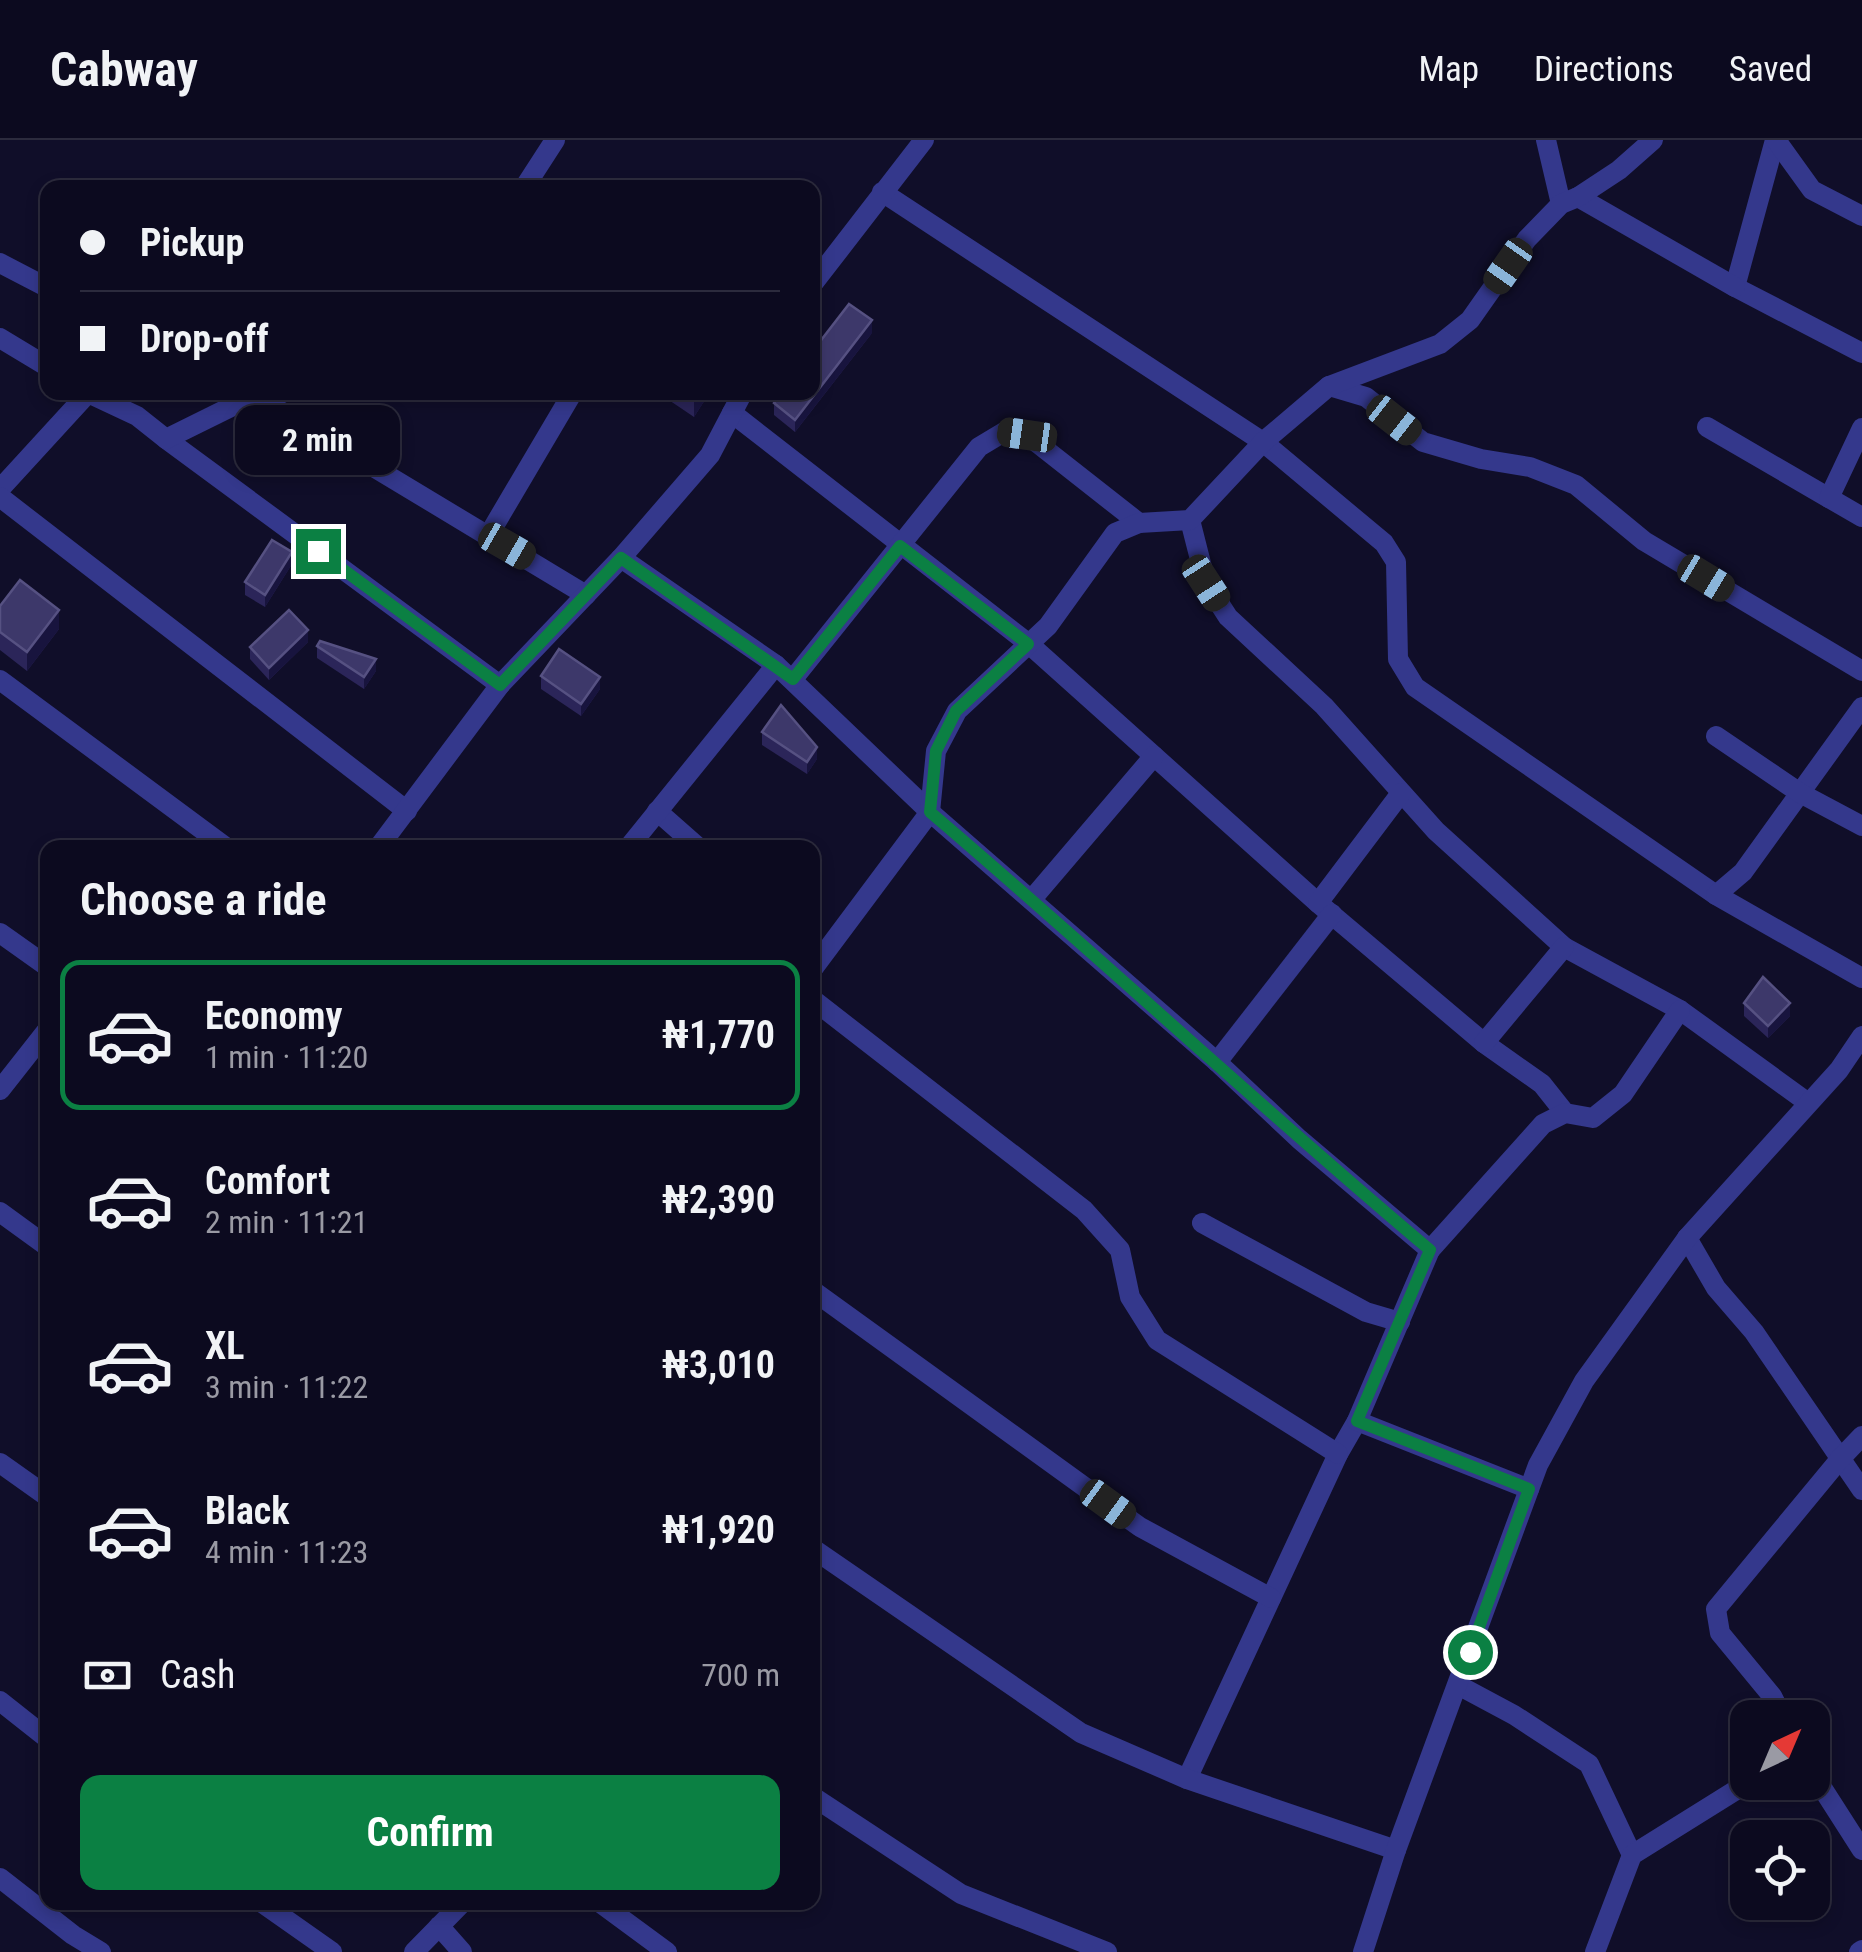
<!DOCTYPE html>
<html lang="en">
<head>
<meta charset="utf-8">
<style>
	body { margin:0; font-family:"Roboto Condensed",sans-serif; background:#151328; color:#f1f3f6; height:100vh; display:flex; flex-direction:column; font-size:38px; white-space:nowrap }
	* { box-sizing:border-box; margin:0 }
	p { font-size:32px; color:#9a9aa4 }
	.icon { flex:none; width:55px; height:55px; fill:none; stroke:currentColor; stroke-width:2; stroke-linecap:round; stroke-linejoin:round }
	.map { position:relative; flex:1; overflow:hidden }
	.drawer { position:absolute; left:40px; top:700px; width:780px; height:1070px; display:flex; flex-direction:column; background:#0c0a1f; border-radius:20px; box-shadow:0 5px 15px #0003,0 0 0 2px #2c2b3d }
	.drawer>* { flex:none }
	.hud { position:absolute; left:40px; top:40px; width:780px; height:220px; border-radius:20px; box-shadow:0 5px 15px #0003,0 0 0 2px #2c2b3d; display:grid; align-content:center; height:220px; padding:0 40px; background:#0c0a1f }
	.needle { width:65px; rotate:44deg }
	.tools { position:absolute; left:1730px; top:1560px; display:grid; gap:20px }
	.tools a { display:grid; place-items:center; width:100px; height:100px; border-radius:20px; background:#0c0a1f; box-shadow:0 5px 15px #0003,0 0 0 2px #2c2b3d; font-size:50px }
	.end { position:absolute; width:45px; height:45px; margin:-22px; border:12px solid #0b8043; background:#fff; box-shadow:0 0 0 5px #fff }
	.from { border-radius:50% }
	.bubble { position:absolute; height:70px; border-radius:20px; background:#0c0a1f; box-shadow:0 5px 15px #0003,0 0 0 2px #2c2b3d; font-size:32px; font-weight:700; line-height:70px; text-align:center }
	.car { position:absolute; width:30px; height:60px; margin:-30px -15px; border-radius:12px; box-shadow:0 0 8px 2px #0007; background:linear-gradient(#222 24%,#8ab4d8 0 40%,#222 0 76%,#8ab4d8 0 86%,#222 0) }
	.hud b { display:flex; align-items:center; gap:35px; height:95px; font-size:38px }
	.hud b+b { border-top:2px solid #2c2b3d }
	.hud i { width:25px; height:25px; background:#f1f3f6 }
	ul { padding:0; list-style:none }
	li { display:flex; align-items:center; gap:30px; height:150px; margin:0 20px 15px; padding:0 20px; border:5px solid transparent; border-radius:20px }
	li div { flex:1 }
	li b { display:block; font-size:38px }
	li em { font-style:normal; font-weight:700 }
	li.on { border-color:#0b8043 }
	li>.icon { width:90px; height:90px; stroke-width:1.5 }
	h2 { padding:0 40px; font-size:45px; line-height:120px }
	.pay { display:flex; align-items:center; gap:25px; height:110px; padding:0 40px; font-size:38px }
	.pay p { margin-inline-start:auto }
	.primary-button { display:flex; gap:20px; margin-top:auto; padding:20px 40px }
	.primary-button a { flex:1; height:115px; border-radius:20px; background:#0b8043; color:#fff; font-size:40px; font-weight:700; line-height:115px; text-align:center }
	header { display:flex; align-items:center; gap:60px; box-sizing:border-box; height:140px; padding:0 50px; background:#0c0a1f; border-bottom:2px solid #2c2b3d }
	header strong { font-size:48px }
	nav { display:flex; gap:55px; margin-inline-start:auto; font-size:35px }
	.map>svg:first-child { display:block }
</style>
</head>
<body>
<header>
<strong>Cabway</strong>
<nav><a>Map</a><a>Directions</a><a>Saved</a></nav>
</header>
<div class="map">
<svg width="1862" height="1812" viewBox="0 0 1862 1812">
	<rect width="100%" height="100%" fill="#100e29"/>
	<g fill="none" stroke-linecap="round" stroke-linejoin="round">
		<g stroke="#34388c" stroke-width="20">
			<path d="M1546,0l15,64"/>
			<path d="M1775,0l-40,147 127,66"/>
			<path d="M1776,0l36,50 50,26"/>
			<path d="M524,48l31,-48"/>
			<path d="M882,52l381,250 121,101 12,19 2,97 17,28 301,208"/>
			<path d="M1578,57l157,90"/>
			<path d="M0,123l48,25"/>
			<path d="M812,145l112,-145"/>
			<path d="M0,198l48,29"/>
			<path d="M1329,246l37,11 57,45 58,17 49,8 46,18 68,56 218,130"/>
			<path d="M249,252l337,203"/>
			<path d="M732,273l297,231 289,259 166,140 58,41 23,29"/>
			<path d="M1707,287l122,71"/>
			<path d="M1862,288l-33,70 33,19"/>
			<path d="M166,299l334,246"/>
			<path d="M0,349l88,-96 49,23 29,23 95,-47"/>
			<path d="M0,357l407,314"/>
			<path d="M1190,380l16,63 22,34 96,89 112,125 128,116 116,63 127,92"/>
			<path d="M488,396l85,-144"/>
			<path d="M621,418l155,107 154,147 287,250 82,77 131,111 -73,171 -19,33 -151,325"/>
			<path d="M793,539l186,-232 25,-15 23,3 112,88"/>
			<path d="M0,540l227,168"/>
			<path d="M1862,567l-119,165 -27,23 146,83"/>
			<path d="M1716,596l84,57 62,33"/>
			<path d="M657,671l42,37"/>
			<path d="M378,708l122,-163 121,-127 89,-103 33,-63"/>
			<path d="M628,708l148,-183"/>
			<path d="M1032,759l122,-143"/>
			<path d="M1318,763l83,-110"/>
			<path d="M0,793l48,34"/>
			<path d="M812,830l118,-158 6,-61 21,-40 91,-85 67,-93 24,-10 51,-3 73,-78 66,-56 111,-42 30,-24 57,-81 34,-35 17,-7 41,-27 34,-30"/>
			<path d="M812,859l272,211 36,40 10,47 27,43 181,114"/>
			<path d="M1484,903l80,-96"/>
			<path d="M1217,922l115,-148"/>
			<path d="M0,950l48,-61"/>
			<path d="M0,1072l48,35"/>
			<path d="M1202,1083l164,89 34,10"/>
			<path d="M1687,1098l29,50 38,44 108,158"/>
			<path d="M1430,1110l113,-126 22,-11 28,5 30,-24 57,-84"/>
			<path d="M812,1150l328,237 131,71"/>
			<path d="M1357,1281l172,68"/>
			<path d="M0,1323l48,34"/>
			<path d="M812,1408l269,185 106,46 209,71"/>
			<path d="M1458,1545l56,30 75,49 43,91"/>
			<path d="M0,1561l48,38"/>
			<path d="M1783,1578l-11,-22 -52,-63 -4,-24 124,-150 22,-23"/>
			<path d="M1812,1632l50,78"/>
			<path d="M812,1656l149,98 146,58"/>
			<path d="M0,1738l73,57 28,17"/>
			<path d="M261,1762l71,50"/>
			<path d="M599,1762l68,50"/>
			<path d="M439,1786l23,26"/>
			<path d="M414,1812l49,-50"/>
			<path d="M1363,1812l33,-102 142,-385 46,-84 103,-143 152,-168 23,-34"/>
			<path d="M1595,1812l37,-97 117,-73"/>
			<path d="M1859,1812l3,-2"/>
		</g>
	</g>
	<g fill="#2b2559">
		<path d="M872,193l-77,99 -21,-17v-12z"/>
		<path d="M122,252h20l-4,9z"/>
		<path d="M657,252h53l-16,25z"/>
		<path d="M292,424l-27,43 -20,-12v-13z"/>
		<path d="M0,466l59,23 -32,42 -27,-21z"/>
		<path d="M308,502l-39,38 -19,-21v-12z"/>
		<path d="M317,506l59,25 -12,18 -47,-31z"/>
		<path d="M541,536l59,13 -19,27 -40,-27z"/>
		<path d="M762,592l55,27 -10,15 -45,-29z"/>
		<path d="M1744,863l46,13 -22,22 -24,-22z"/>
	</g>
	<g fill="#18143e">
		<path d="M872,180v13l-77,99v-12z"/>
		<path d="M698,252h12l-16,25v-18z"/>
		<path d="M292,412v12l-27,43v-12z"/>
		<path d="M59,470v19l-32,42v-19z"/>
		<path d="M308,490v12l-39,38v-12z"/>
		<path d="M376,519v12l-12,18v-12z"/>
		<path d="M600,537v12l-19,27v-12z"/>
		<path d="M817,607v12l-10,15v-12z"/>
		<path d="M1790,863v13l-22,22v-12z"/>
	</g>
	<g fill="#3d386a" stroke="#565182" stroke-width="2.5">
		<path d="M849,164l23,16 -77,100 -21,-17 8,-11h30v-40z"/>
		<path d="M685,252h13l-4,7z"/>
		<path d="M272,400l20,12 -27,43 -20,-13z"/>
		<path d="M20,440l39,30 -32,42 -27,-20v-26z"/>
		<path d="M289,470l19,20 -39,38 -19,-21z"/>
		<path d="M320,501l56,18 -12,18 -47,-31z"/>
		<path d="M559,509l41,28 -19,27 -40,-28z"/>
		<path d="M781,565l36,42 -10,15 -45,-30z"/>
		<path d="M1763,837l27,26 -22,23 -24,-23z"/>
	</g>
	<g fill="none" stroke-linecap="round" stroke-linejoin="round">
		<path stroke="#0b8043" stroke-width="12" d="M318,411l182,134 121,-127 172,121 107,-133 128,98 -72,67 -20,40 -6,61c169,144 331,296 500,438l-73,171 172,68 -59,163"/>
	</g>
</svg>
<div class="tools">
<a><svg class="needle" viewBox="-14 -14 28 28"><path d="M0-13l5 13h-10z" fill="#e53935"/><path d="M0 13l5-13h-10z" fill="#9a9aa4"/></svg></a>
<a><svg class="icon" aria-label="locate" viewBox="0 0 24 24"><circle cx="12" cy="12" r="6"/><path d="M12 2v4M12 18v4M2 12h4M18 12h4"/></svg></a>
</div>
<i class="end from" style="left:1470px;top:1512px"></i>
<i class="end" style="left:318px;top:411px"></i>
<div class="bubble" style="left:235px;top:265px;width:165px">2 min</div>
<i class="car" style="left:1508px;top:126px;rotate:215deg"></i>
<i class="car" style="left:1394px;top:280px;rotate:128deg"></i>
<i class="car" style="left:1027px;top:295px;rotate:278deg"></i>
<i class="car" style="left:507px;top:406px;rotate:120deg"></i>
<i class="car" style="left:1706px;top:438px;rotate:121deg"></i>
<i class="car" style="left:1206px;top:443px;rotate:147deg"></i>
<i class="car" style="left:1108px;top:1364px;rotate:126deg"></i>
<div class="hud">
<b><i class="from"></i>Pickup</b>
<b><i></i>Drop-off</b>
</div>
<section class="drawer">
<h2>Choose a ride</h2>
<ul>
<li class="on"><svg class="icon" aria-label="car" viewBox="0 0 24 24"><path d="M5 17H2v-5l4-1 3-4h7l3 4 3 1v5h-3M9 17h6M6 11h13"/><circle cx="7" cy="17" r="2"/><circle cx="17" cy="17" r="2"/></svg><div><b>Economy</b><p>1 min · 11:20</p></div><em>₦1,770</em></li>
<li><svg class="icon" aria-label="car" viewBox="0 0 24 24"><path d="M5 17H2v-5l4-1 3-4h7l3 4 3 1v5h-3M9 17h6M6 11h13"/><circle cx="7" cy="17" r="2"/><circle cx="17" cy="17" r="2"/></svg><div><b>Comfort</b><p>2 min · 11:21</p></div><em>₦2,390</em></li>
<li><svg class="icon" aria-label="car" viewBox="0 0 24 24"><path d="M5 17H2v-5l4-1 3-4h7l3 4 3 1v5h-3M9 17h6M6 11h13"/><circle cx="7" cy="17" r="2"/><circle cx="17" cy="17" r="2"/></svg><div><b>XL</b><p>3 min · 11:22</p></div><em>₦3,010</em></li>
<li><svg class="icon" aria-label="car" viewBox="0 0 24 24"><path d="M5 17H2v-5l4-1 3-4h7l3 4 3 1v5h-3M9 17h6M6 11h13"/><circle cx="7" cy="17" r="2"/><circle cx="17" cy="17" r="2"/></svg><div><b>Black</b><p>4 min · 11:23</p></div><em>₦1,920</em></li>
</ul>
<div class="pay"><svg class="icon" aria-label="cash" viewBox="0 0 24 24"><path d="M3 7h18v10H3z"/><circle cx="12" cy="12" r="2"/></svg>Cash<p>700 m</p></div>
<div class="primary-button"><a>Confirm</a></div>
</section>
</div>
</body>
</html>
